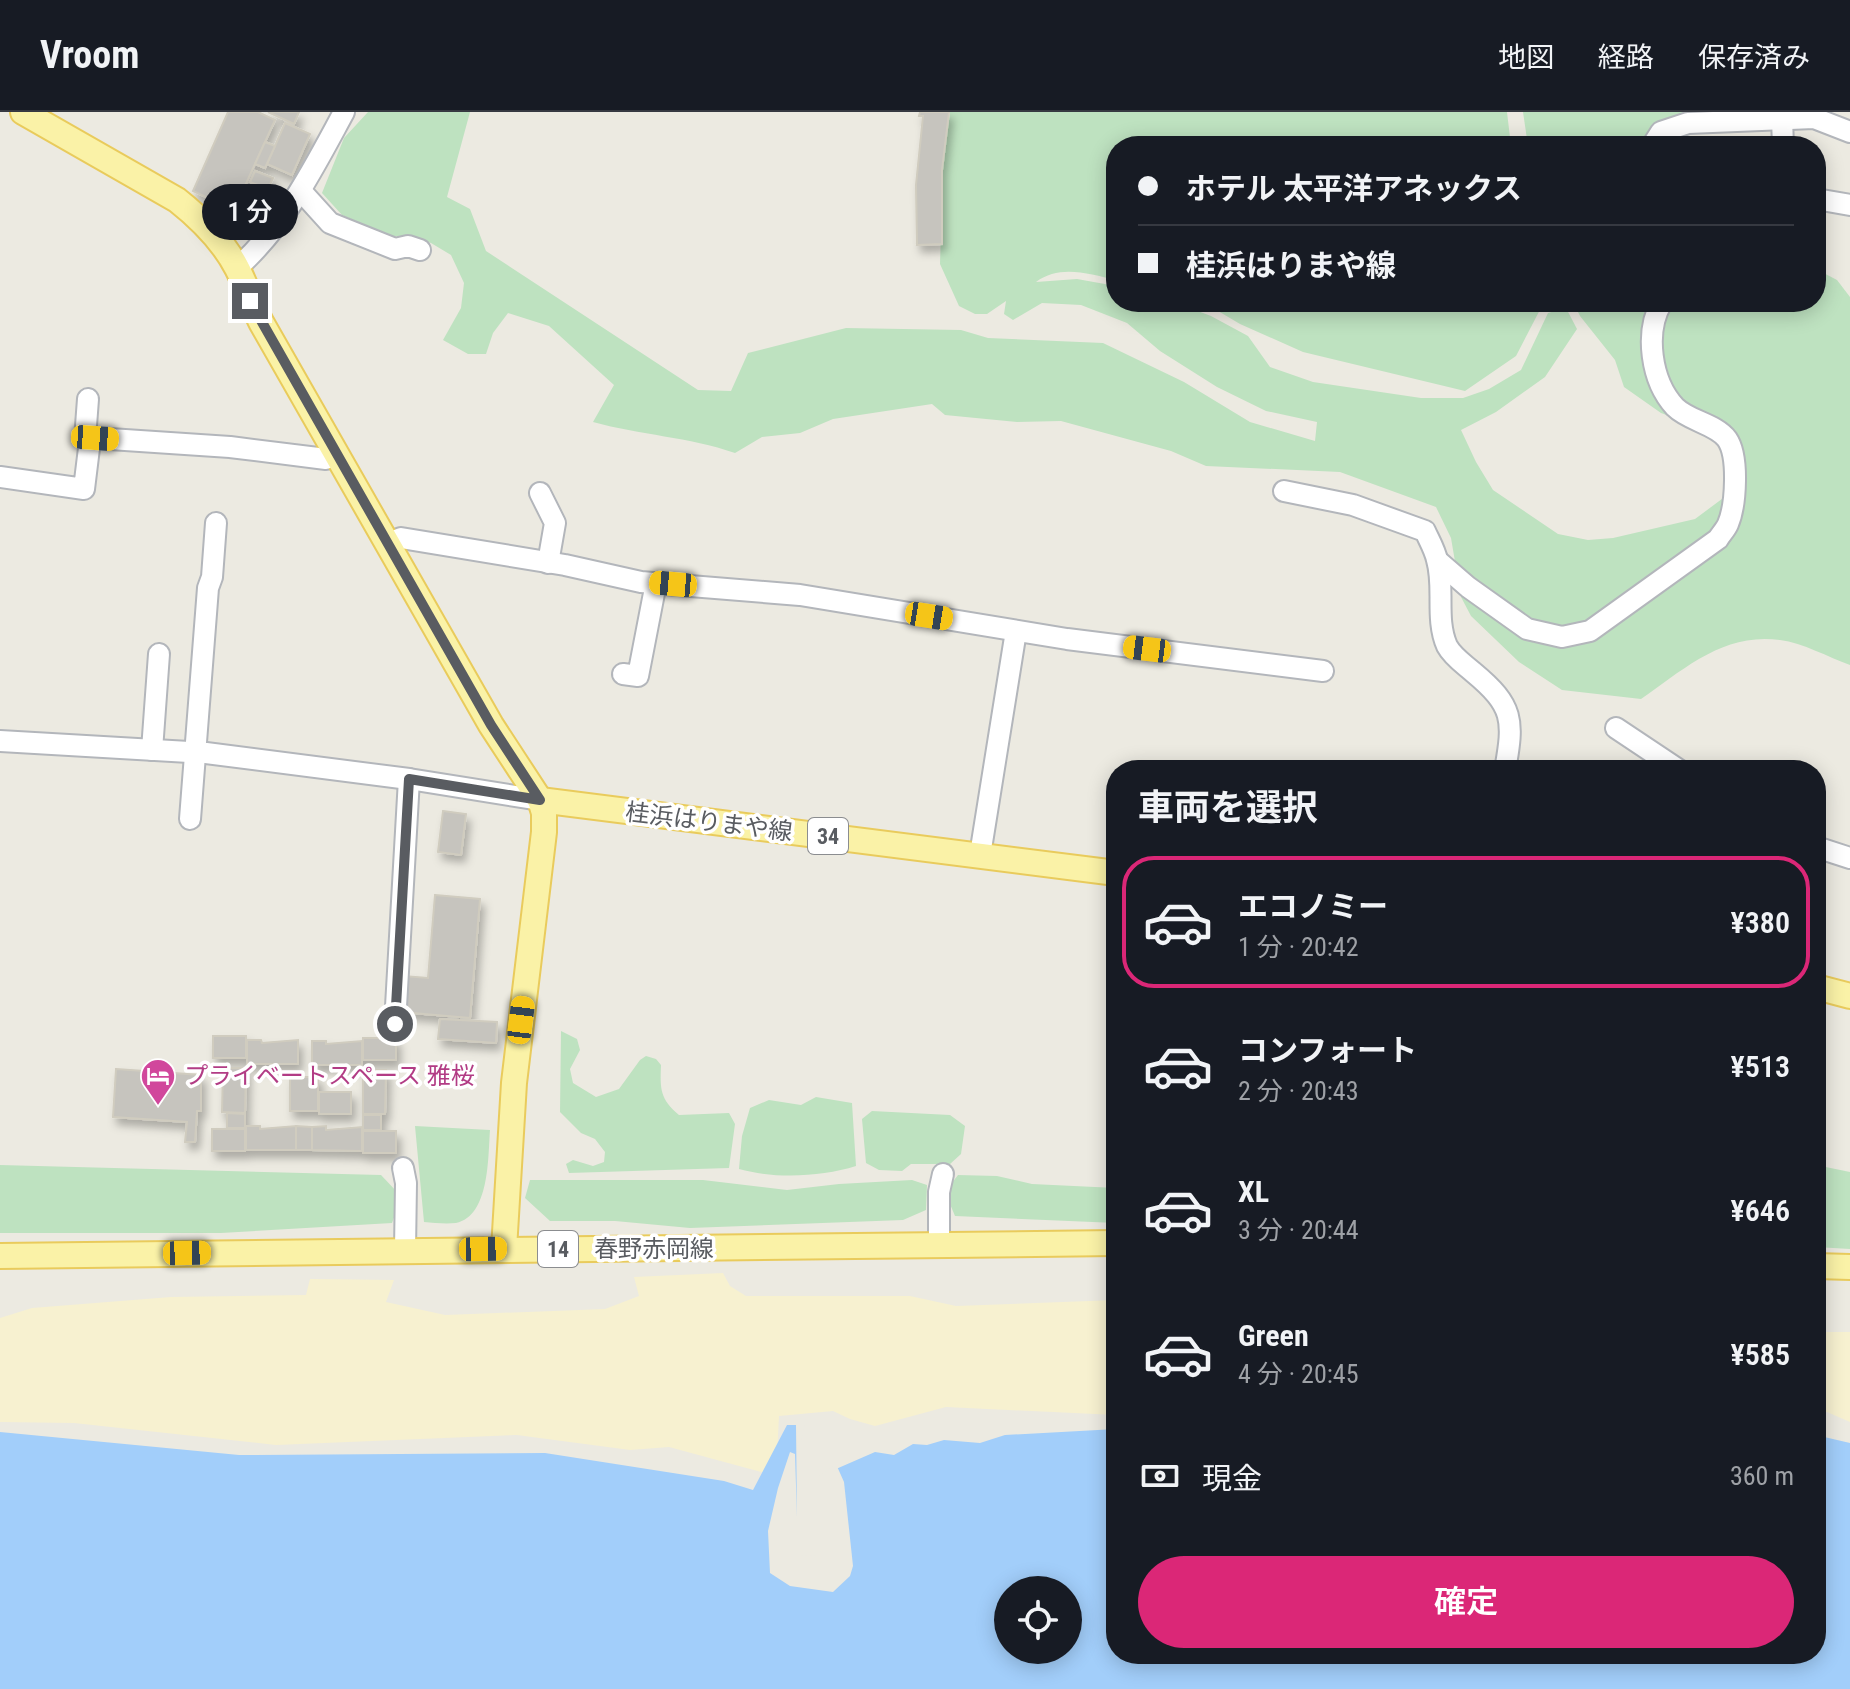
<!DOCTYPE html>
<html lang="ja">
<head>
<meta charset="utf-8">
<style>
	body { margin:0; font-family:"Roboto Condensed","Noto Sans JP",sans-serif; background:#20242c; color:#f1f3f6; height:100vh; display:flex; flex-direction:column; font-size:30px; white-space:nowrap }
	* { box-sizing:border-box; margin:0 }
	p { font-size:26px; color:#9ea1a6 }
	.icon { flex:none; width:44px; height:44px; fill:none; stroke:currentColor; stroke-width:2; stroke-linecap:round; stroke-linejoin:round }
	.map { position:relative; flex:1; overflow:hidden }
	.details { position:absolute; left:1106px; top:648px; width:720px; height:904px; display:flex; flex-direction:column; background:#171b24; border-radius:32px; box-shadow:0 4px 20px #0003 }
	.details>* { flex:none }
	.hud { position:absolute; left:1106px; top:24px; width:720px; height:176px; border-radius:32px; box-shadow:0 4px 20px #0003; display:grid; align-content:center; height:176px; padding:0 32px; background:#171b24 }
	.tools { position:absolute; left:994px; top:1464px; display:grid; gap:16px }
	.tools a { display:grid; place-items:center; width:88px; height:88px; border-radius:50%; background:#171b24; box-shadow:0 4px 20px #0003; font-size:40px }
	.end { position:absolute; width:36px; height:36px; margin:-18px; border:10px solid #595c61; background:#fff; box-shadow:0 0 0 4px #fff }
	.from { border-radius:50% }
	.bubble { position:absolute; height:56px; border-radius:28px; background:#171b24; box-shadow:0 4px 20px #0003; font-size:26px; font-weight:600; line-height:56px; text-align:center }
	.car { position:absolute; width:24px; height:48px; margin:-24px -12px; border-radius:10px; box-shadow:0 0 6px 2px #0007; background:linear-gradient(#f5c518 24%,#345 0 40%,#f5c518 0 76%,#345 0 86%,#f5c518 0) }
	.hud b { display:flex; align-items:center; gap:28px; height:76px; font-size:30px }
	.hud b+b { border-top:2px solid #363941 }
	.hud i { width:20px; height:20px; background:#f1f3f6 }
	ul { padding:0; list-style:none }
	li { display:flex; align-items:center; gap:24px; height:132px; margin:0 16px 12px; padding:0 16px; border:4px solid transparent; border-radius:32px }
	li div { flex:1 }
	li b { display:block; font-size:30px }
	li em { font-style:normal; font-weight:600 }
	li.selected { border-color:#db2777 }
	li>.icon { width:72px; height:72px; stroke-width:1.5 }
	h2 { padding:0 32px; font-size:36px; line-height:96px }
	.pay { display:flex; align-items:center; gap:20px; height:88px; padding:0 32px; font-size:30px }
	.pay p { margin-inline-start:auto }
	.primary-button { display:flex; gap:16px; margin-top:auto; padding:16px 32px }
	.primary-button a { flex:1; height:92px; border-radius:48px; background:#db2777; color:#fff; font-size:32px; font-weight:600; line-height:92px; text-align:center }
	header { display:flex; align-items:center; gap:48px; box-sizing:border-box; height:112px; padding:0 40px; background:#171b24; border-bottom:2px solid #363941 }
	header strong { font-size:38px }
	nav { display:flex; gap:44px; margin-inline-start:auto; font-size:28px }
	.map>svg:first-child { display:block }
</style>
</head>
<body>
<header>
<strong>Vroom</strong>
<nav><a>地図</a><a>経路</a><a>保存済み</a></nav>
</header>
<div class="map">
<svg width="1850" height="1577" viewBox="0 0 1850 1577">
	<defs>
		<filter id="shadow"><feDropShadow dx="4" dy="7" stdDeviation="4" flood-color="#0004"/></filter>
	</defs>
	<rect width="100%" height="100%" fill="#eceae1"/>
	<g fill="#bee2c0">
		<path d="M368,0h102l-23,85 23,12 16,42 212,139 33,1 17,-38 98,-25 115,2 27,8 115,5 81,39 66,40 65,19 2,-19 -51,-11 -49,-24 -57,-36 -33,-28 -46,-18 -39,-2 -29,17 -9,-6 2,-13 -19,13h-12l-16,-8 -19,-42 3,-101 7,-51h557l4,34h-395v134c-27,-6 -56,-16 -80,2l41,-3 39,7v16h58l37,14 37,20 22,31 43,15 108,16h42l26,-9 32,-19 27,-57 18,-5 11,21 -32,48 -49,35 -35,18 15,32 17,28 65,44 30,6 25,-2 82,-19 39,-29 5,-39 -40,-24 -38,-14 -37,-26 -9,-27 -35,-44 -7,-14h243v-33l21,11 13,17v368c-22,-8 -47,-22 -70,-25 -56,-8 -96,29 -139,59l-79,-9 -43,-28 -48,-46 -10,-19 -10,-59 -15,-31 -96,-35 -134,-6 -35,-15 -110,-30 -44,1 -72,-7 -13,-11 -99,15 -33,14 -38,4 -27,16c-46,-16 -95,-18 -142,-31l21,-37 -65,-59 -41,-13 -15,20 -7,21h-18l-25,-14 18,-32 3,-25 -13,-28 -20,-12 -24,-7h-18l-47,-21 -20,-22 22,-55z"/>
		<path d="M1523,0h231l-84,11 -29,23h-113z"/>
		<path d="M1194,190h350l-28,54 -51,35 -162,-39 -63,-28 -27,-16z"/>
		<path d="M561,919l16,8 3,11 -10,19 3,14 23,14 23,-8 21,-29 6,-4 10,3 5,6c-1,24 -1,34 18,50l50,-2 6,11 -6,44 -160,5 -3,-9 7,-4 20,6 11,-4 1,-10 -10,-13 -14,-6 -21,-21z"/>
		<path d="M816,985l36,6 4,63c-35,11 -81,13 -117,3l3,-33 8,-28 19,-8 32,5z"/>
		<path d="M872,999l78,4 15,11 -4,28 -11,10h-39l-9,7 -23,-1 -13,-7 -4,-44z"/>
		<path d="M415,1014l75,4c-2,26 0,86 -34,93 -10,1 -22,0 -32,-1z"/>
		<path d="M0,1053l381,10 17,18 -2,19 -4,11 -171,10h-221z"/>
		<path d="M1816,1053l34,7v77l-34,-2z"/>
		<path d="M958,1063l39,1 35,8 84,4v35l-161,-7 -10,-24z"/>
		<path d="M530,1068h173l84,10 52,-6 73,-4 15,5 -1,25 -23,10 -213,8 -75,-7h-65l-25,-23z"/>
	</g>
	<g fill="#f7f1d0">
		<path d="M723,1161l7,13 16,10h164l46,10 160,-6v115l-170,-8 -71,19 -25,-7 -17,-8 -54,5 -3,60 -107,-29 -39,3 -113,-15 -241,10 -202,-22 -74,-1v-104l32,-10 139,-11 135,-2 4,-16 84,1 -8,22 59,13 160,-6 34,-13 -5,-19z"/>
		<path d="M1816,1220h34v90l-23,-10h-11z"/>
	</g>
	<path fill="#a2cefa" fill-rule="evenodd" d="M787,1313h14l-4,14v120l23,-1 16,-89 39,-17 19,3 19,-11 14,1 17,-5 36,3 25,-8 111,-6v225h700v-219l4,1 30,7v246h-1850v-257l239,23 306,-2 179,28 29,9zM1008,1478h60v60h-60z"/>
	<path fill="#eceae1" d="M802,1309l3,4 -4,15v116l15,-1v-77l20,-14 8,18 9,84 -3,10 -17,16 -43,-6 -20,-13 -2,-42 10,-43 12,-36 5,2 2,63 -1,-92h5z"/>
	<g fill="#c6c4be" stroke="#d0ccbf" stroke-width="2" filter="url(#shadow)">
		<path d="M228,0h30l17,8 -41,90 -41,-19z"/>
		<path d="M268,0h31l-5,12z"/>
		<path d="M920,0h29l-7,58v74l-25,1 -1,-60 7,-69h-4z"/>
		<path d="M285,11l25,11 -18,41 -25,-11z"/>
		<path d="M265,30l10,4 -10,22 -10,-4z"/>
		<path d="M255,59l18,7 -5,11 -18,-7z"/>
		<path d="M443,699l23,3 -5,41 -23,-3z"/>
		<path d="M435,783l45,4 -10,119 -69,-6 3,-36 24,2z"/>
		<path d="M440,907l57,3 -1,21 -58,-4z"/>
		<rect x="213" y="924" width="33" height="22"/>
		<rect x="363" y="926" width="33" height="22"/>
		<path d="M247,928h14l1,3 36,-3v24h-51z"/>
		<path d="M312,929h14v3l36,-3v24h-50z"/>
		<path d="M223,956h23l-1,45 -23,-1z"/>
		<path d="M116,957l85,6v36h-4l-2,31h-10l2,-20 -74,-5z"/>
		<path d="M363,958h23l-1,44h-22z"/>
		<rect x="290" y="965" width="28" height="34"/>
		<rect x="319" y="980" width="32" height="22"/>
		<path d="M227,1001l18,1v14h-18z"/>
		<rect x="363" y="1003" width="18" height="15"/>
		<path d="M246,1014h14v3l36,-3v24h-50z"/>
		<path d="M296,1014l16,1v23h-16z"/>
		<path d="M326,1014v4l36,-3v24l-50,-1v-23z"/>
		<rect x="212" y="1017" width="33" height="22"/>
		<rect x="363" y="1019" width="33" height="22"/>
	</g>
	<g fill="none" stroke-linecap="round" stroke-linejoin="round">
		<g stroke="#b3b6bb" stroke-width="24">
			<g id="minor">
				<path d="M1782,7l1,27"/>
				<path d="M1652,34l9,-14 27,-9 126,-5 36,14"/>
				<path d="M301,79l29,32 65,26 13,-3 12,4"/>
				<path d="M1816,87l34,6"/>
				<path d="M237,156c49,-44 76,-99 107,-156"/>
				<path d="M88,287l-3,40 5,1"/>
				<path d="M0,365l84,12 6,-49 5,-2 135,9 96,12 10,-6"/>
				<path d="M1284,379l69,14 72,26c4,9 10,19 12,29 8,27 -2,59 10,86 6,11 17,18 26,26 41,34 41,48 32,98"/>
				<path d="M540,381l15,30 -7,40"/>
				<path d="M388,431l13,-5 164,27 76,17 159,13 267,44 256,32"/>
				<path d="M1438,449l30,26 59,42 35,8 28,-6 128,-92c3,-5 8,-10 10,-15 8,-19 11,-68 -1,-85 -11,-15 -38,-18 -52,-32 -24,-26 -31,-75 -13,-105"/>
				<path d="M623,562l15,2 18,-93"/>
				<path d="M1616,616l63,42"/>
				<path d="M0,629l206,12 203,26 131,21"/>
				<path d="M152,638l7,-96"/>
				<path d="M190,707l18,-231 4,-11 4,-54"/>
				<path d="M1816,735l34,11"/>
				<path d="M980,743l36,-224"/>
				<path d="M395,912l14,-245"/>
				<path d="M403,1056l3,15 -1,67"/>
				<path d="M939,1133v-53l4,-18"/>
			</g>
		</g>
		<g stroke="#e9cb5c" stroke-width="28">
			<g id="major">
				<path d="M23,0l154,88c24,19 46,41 60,68 9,17 15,36 24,54l230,403 49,75 4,13v19l-30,251 -10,166"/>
				<path d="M540,688l576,73"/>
				<path d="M1816,875l34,9"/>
				<path d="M0,1144l1116,-13"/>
				<path d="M1816,1154l34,1"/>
			</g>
		</g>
		<use href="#minor" stroke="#fff" stroke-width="20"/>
		<use href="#major" stroke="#faf2a7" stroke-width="24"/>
	</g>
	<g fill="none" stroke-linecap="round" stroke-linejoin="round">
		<path stroke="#595c61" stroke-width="10" d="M250,189l241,424 49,75 -131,-21 -14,245"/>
	</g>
	<defs>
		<g id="hotel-pin" transform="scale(1.8)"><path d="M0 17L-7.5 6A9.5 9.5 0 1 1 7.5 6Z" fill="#d1479c" stroke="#fff"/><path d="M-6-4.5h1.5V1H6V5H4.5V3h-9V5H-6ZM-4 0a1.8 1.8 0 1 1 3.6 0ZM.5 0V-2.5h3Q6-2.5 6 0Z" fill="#fff"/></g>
	</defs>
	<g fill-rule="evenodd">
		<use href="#hotel-pin" x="158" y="964"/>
	</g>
	<g text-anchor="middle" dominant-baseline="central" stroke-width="7" stroke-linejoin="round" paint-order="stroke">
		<g fill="#fff" stroke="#8b8d90" stroke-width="2">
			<rect x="808" y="706" width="40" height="36" rx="6"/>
			<rect x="538" y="1119" width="40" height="36" rx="6"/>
		</g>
		<g font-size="22" font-weight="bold" fill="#595c61">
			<text x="828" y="724">34</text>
			<text x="558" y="1137">14</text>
		</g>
		<g font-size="24" fill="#595c61" stroke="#fff">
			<text transform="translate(709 710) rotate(7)">桂浜はりまや線</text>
			<text x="654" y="1137">春野赤岡線</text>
		</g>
		<g font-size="24" fill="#b23c85" stroke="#fff" text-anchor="start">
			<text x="184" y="964">プライベートスペース 雅桜</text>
		</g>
	</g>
</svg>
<div class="tools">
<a><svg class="icon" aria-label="locate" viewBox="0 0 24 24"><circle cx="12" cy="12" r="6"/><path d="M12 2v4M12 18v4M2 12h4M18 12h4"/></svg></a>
</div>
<i class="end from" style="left:395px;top:912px"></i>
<i class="end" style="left:250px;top:189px"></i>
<div class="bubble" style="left:202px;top:72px;width:96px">1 分</div>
<i class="car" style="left:95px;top:326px;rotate:94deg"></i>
<i class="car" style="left:673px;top:472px;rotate:275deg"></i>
<i class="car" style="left:929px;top:504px;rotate:99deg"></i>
<i class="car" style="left:1147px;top:537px;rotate:277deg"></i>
<i class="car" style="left:521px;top:908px;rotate:7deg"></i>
<i class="car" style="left:483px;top:1137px;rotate:89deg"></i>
<i class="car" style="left:187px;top:1141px;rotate:89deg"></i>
<div class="hud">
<b><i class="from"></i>ホテル 太平洋アネックス</b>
<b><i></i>桂浜はりまや線</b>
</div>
<section class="details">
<h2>車両を選択</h2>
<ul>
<li class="selected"><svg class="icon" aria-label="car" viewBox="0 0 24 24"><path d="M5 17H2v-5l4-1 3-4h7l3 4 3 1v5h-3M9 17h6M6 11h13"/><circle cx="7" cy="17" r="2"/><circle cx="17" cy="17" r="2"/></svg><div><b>エコノミー</b><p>1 分 · 20:42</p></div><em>¥380</em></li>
<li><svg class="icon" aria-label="car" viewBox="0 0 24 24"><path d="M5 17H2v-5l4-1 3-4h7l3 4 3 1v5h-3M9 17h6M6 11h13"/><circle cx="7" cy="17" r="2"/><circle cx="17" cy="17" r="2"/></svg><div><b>コンフォート</b><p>2 分 · 20:43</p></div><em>¥513</em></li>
<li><svg class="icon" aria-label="car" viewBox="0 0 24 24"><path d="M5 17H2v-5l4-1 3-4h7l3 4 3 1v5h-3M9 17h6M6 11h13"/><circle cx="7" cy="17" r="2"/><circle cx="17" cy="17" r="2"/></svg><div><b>XL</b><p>3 分 · 20:44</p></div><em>¥646</em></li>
<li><svg class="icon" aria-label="car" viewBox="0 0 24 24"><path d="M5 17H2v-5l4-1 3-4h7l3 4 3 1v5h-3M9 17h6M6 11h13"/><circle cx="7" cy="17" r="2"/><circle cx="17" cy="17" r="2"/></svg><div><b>Green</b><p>4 分 · 20:45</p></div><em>¥585</em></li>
</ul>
<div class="pay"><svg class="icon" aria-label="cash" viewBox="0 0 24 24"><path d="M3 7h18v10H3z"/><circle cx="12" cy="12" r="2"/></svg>現金<p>360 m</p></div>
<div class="primary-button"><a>確定</a></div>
</section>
</div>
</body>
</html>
